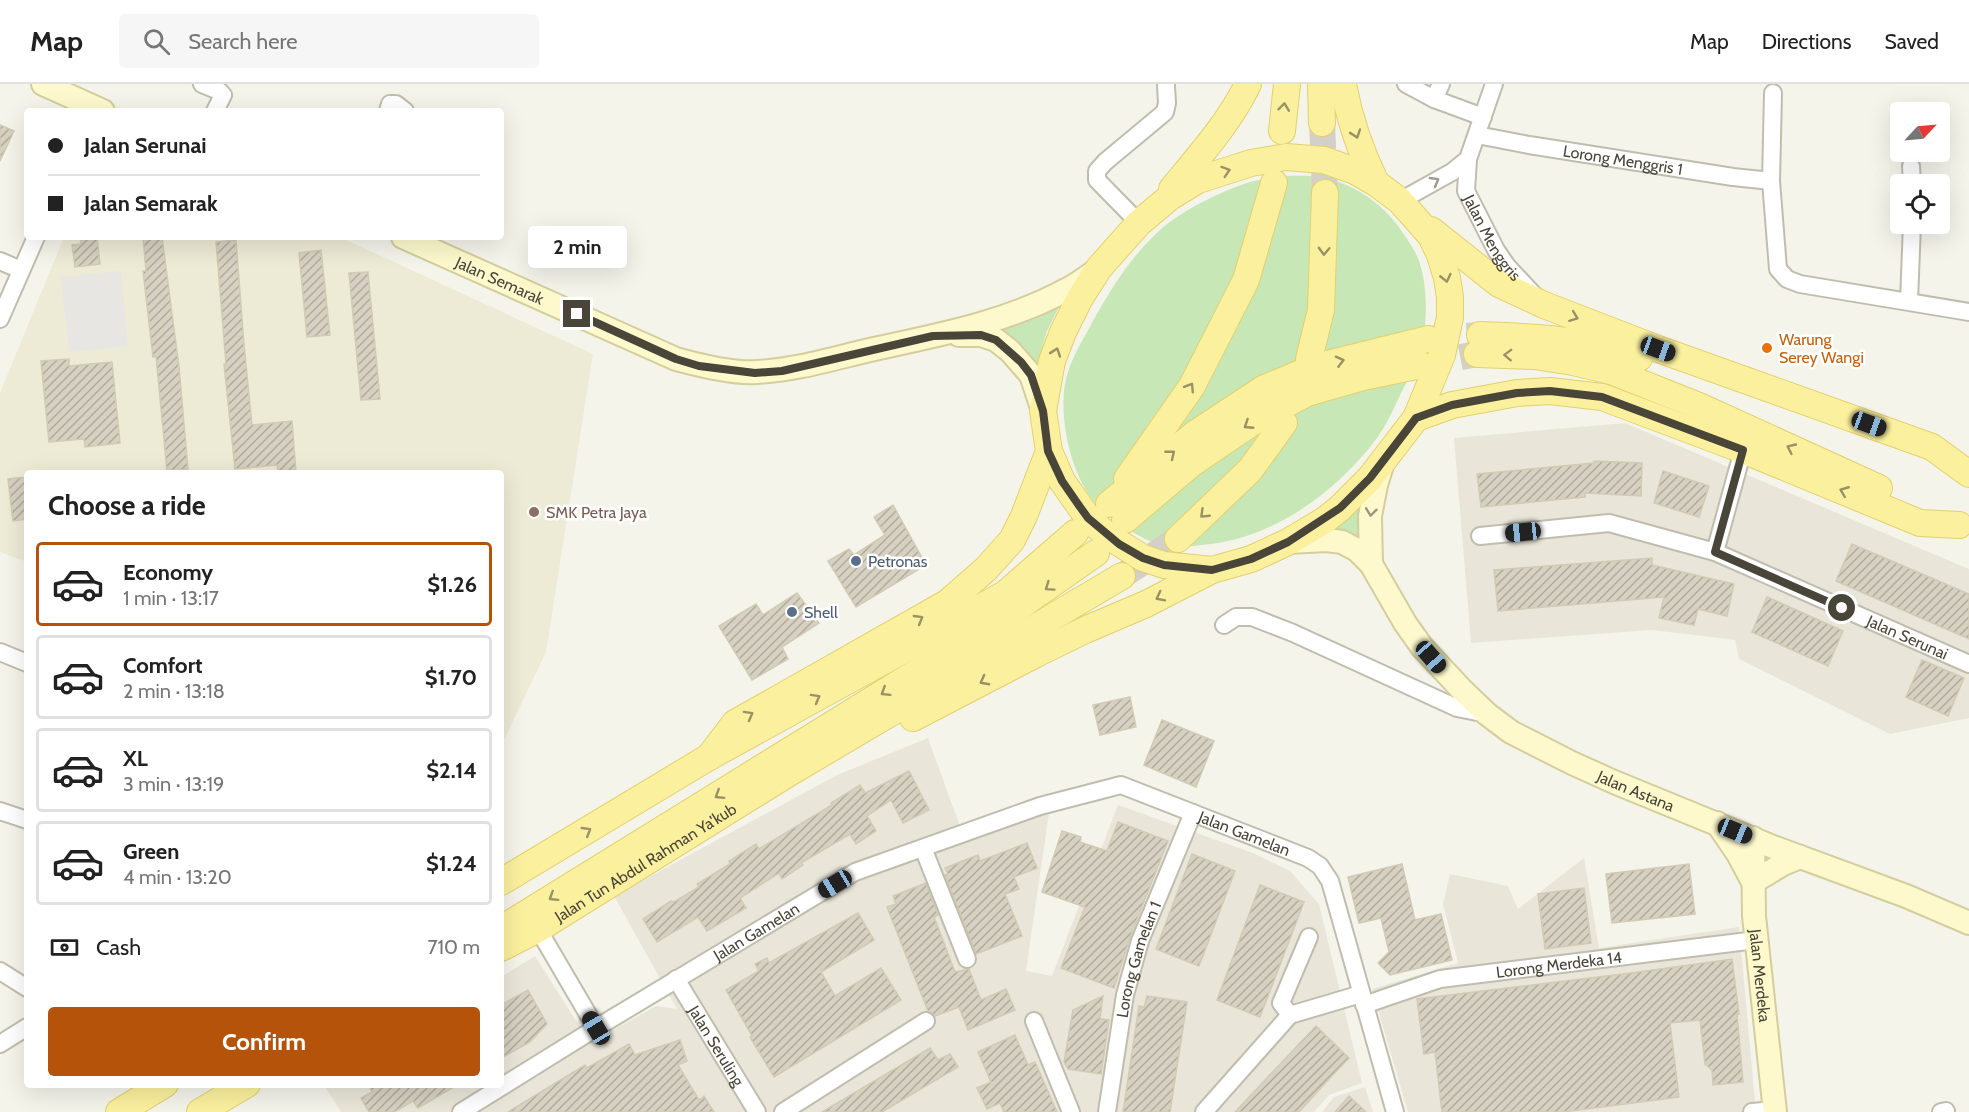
<!DOCTYPE html>
<html lang="en">
<head>
<meta charset="utf-8">
<style>
	body { margin:0; font-family:Cabin,sans-serif; background:#f6f6f6; color:#222; height:100vh; display:flex; flex-direction:column; font-size:22px; white-space:nowrap }
	* { box-sizing:border-box; margin:0 }
	p { font-size:20px; color:#767676 }
	.icon { flex:none; width:33px; height:33px; fill:none; stroke:currentColor; stroke-width:2; stroke-linecap:round; stroke-linejoin:round }
	.map { position:relative; flex:1; overflow:hidden }
	.panel { position:absolute; left:24px; top:386px; width:480px; height:618px; display:flex; flex-direction:column; background:#fff; border-radius:6px; box-shadow:0 6px 24px #0002 }
	.panel>* { flex:none }
	.hud { position:absolute; left:24px; top:24px; width:480px; height:132px; border-radius:6px; box-shadow:0 6px 24px #0002; display:grid; align-content:center; height:132px; padding:0 24px; background:#fff }
	.needle { width:39px; rotate:64deg }
	.buttons { position:absolute; left:1890px; top:18px; display:grid; gap:12px }
	.buttons a { display:grid; place-items:center; width:60px; height:60px; border-radius:6px; background:#fff; box-shadow:0 6px 24px #0002; font-size:30px }
	.end { position:absolute; width:27px; height:27px; margin:-14px; border:8px solid #494539; background:#fff; box-shadow:0 0 0 3px #fff }
	.from { border-radius:50% }
	.bubble { position:absolute; height:42px; border-radius:6px; background:#fff; box-shadow:0 6px 24px #0002; font-size:20px; font-weight:700; line-height:42px; text-align:center }
	.car { position:absolute; width:18px; height:36px; margin:-18px -9px; border-radius:8px; box-shadow:0 0 4px 2px #0007; background:linear-gradient(#222 24%,#8ab4d8 0 40%,#222 0 76%,#8ab4d8 0 86%,#222 0) }
	.hud b { display:flex; align-items:center; gap:21px; height:57px; font-size:22px }
	.hud b+b { border-top:2px solid #e0e0e0 }
	.hud i { width:15px; height:15px; background:#222 }
	ul { padding:0; list-style:none }
	li { display:flex; align-items:center; gap:18px; height:84px; margin:0 12px 9px; padding:0 12px; border:3px solid #e0e0e0; border-radius:6px }
	li div { flex:1 }
	li b { display:block; font-size:22px }
	li em { font-style:normal; font-weight:700 }
	li.selected { border-color:#b45309 }
	li>.icon { width:54px; height:54px; stroke-width:1.5 }
	h2 { padding:0 24px; font-size:27px; line-height:72px }
	.pay { display:flex; align-items:center; gap:15px; height:66px; padding:0 24px; font-size:22px }
	.pay p { margin-inline-start:auto }
	.cta { display:flex; gap:12px; margin-top:auto; padding:12px 24px }
	.cta a { flex:1; height:69px; border-radius:6px; background:#b45309; color:#fff; font-size:24px; font-weight:700; line-height:69px; text-align:center }
	header { display:flex; align-items:center; gap:36px; box-sizing:border-box; height:84px; padding:0 30px; background:#fff; border-bottom:2px solid #e0e0e0 }
	header strong { font-size:28px }
	nav { display:flex; gap:33px; margin-inline-start:auto; font-size:21px }
	.search { width:420px; height:54px; background:#f6f6f6; display:flex; align-items:center; gap:15px; box-sizing:border-box; padding:0 21px; border-radius:6px; color:#767676; font-size:22px }
	.map>svg:first-child { display:block }
</style>
</head>
<body>
<header>
<strong>Map</strong>
<div class="search"><svg class="icon" aria-label="search" viewBox="0 0 24 24"><circle cx="10" cy="10" r="6"/><path d="M15 15l6 6"/></svg>Search here</div>
<nav><a>Map</a><a>Directions</a><a>Saved</a></nav>
</header>
<div class="map">
<svg width="1969" height="1028" viewBox="0 0 1969 1028">
	<defs>
		<pattern id="building-hatch" width="6" height="6" patternUnits="userSpaceOnUse" patternTransform="scale(1.5)"><rect width="6" height="6" fill="#d6d1c1"/><path d="M-1 1l2-2M0 6l6-6M5 7l2-2" fill="none" stroke="#b0ab9e"/></pattern>
	</defs>
	<rect width="100%" height="100%" fill="#f5f4eb"/>
	<g fill="#e9e6d9">
		<path d="M1625,339l344,146v149l-79,16 -151,-75 -4,-19 -83,-10 -181,13 -17,-205z"/>
		<path d="M928,654l38,105 83,-30 -23,158 26,5 66,-171 135,48 37,18 29,33 43,179 -33,12 -15,17h-973l-17,-27 177,-1v-107l34,-21 55,87 66,-37 21,3 -63,-113 223,-121z"/>
		<path d="M1584,774l15,90 140,-21 17,185h-348l-36,-123 86,-26 -15,-59 7,-30 58,12 10,23z"/>
		<path d="M1365,1003l8,25h-51l12,-15z"/>
	</g>
	<path fill="#edebd6" d="M64,153h276l253,117 -47,298 -41,86 -4,-1v-265h-474v90l-27,-10v-159z"/>
	<g fill="#c8e7b6">
		<path d="M1284,92c13,0 27,-1 40,2 34,7 63,29 81,58 4,6 9,13 12,20 12,28 11,72 2,101 -4,12 -12,24 -18,36 -7,15 -14,31 -24,45 -41,55 -106,102 -175,107 -27,3 -43,3 -66,-11 -14,-8 -30,-18 -41,-31 -24,-29 -36,-82 -30,-119 3,-18 13,-36 22,-52 20,-37 41,-73 73,-102 22,-20 62,-39 90,-48 11,-3 23,-4 34,-6z"/>
		<path d="M1060,221l-13,26 -11,38 -39,-39 38,-11z"/>
		<path d="M1362,419l-1,41 -32,-11z"/>
	</g>
	<path fill="#e7e6e2" d="M121,187l7,75 -59,6 -8,-75z"/>
	<g fill="url(#building-hatch)" stroke="#d1cbb4" stroke-width="1.5">
		<path d="M0,41l14,6 -14,30z"/>
		<path d="M80,153h17l3,27 -25,3 -3,-22 9,-1z"/>
		<path d="M143,153h19l17,130 9,102 -21,2 -11,-115 -3,1 -10,-86h3z"/>
		<path d="M236,156l8,105 8,80 40,-4 4,51h-18l-1,-7 -42,4 -11,-105h2l-10,-122z"/>
		<path d="M321,166l9,85 -23,2 -8,-84z"/>
		<path d="M368,188l12,127 -19,1 -12,-127z"/>
		<path d="M69,275v7l43,-4 8,81 -35,4 -1,-8 -35,3 -8,-81z"/>
		<path d="M1594,377l48,2 -1,33 -56,-3v4l-104,10 -4,-33 117,-11z"/>
		<path d="M1663,387l46,15 -10,31 -45,-14z"/>
		<path d="M27,393v42l-14,2 -5,-42z"/>
		<path d="M893,421l33,60 -70,42 -28,-46 21,-12 5,6 31,-20 -11,-18z"/>
		<path d="M1852,460l117,50v45l-133,-58z"/>
		<path d="M1652,474v7l82,19 -7,32 -29,-7 -4,16 -35,-7 5,-21 -166,14 -4,-41z"/>
		<path d="M797,509l22,30 -37,24 6,12 -36,21 -33,-54 37,-22 7,11z"/>
		<path d="M1767,513l76,34 -15,35 -76,-34z"/>
		<path d="M1922,576l42,18 -16,38 -42,-19z"/>
		<path d="M1130,613l6,30 -36,8 -7,-30z"/>
		<path d="M1162,636l52,21 -18,46 -52,-22z"/>
		<path d="M909,687l20,39 -26,13 -12,-23 -24,16 9,15 -20,13 -6,-10 -49,29 2,2 -21,14 -3,-6 -39,25 6,10 -39,23 -9,-14 -41,25 -14,-23 28,-18 3,1 25,-15 -2,-3 33,-20 -1,-3 27,-17 3,5 73,-44 -1,-2 29,-18 5,8z"/>
		<path d="M1118,738l50,19 -38,96 -16,51 -53,-20 24,-61 -43,-15 20,-61 19,6 -1,5 27,9z"/>
		<path d="M1027,759l10,25 -23,9 5,12 -14,5 17,42 -46,18 -31,-79 3,-1 -3,-6 33,-13 2,6z"/>
		<path d="M1192,770l43,17 -36,95 -43,-17z"/>
		<path d="M1402,780l13,56 26,-6 11,46 -62,15 -12,-12 11,-11 -8,-34 -22,5 -11,-46z"/>
		<path d="M1689,780l6,50 -83,9 -6,-49z"/>
		<path d="M926,799l12,32 -4,2 21,55 14,-3 12,31 25,-11 9,21 -47,20 -9,-23 -24,9 -7,-5 -41,-104 9,-3 -3,-8z"/>
		<path d="M1260,801l44,17 -44,115 -43,-17z"/>
		<path d="M1584,804l7,55 -46,6 -7,-55z"/>
		<path d="M858,829l16,27 -53,32 14,24 46,-28 20,32 -127,77 -24,-40 2,-1 -26,-46 33,-19 -4,-7 12,-6 2,5z"/>
		<path d="M1732,875l7,55h-2l6,68 -30,3 -1,-15 -7,-6 -5,-44 -30,3 9,74 -116,15h-121l-7,-60 -11,2 -7,-55 214,-26z"/>
		<path d="M528,906l19,34 -17,18 -29,16v-53z"/>
		<path d="M1103,912l-3,23 9,1 -8,54 -33,-5 -4,-7 9,-52z"/>
		<path d="M1147,912l40,6 -17,110h-47l16,-106 5,1z"/>
		<path d="M1316,942l33,32 -20,21 -30,33h-64z"/>
		<path d="M1015,951l13,30 7,-3 22,50h-53l-4,-9 -13,6 -10,-21 14,-6 -13,-30z"/>
		<path d="M680,956l7,21 -9,4 21,35 5,-4 10,16h-206l77,-47 2,3 42,-24 6,11z"/>
		<path d="M930,964l8,12 12,-6 8,13 -76,45h-60z"/>
		<path d="M368,1000h91l-41,24 -5,-7 -19,11h-25l-8,-14 11,-6z"/>
		<path d="M1349,1012l17,16h-31z"/>
	</g>
	<g fill="none" stroke-linecap="round" stroke-linejoin="round">
		<g stroke="#d3d1c7" stroke-width="26" stroke-dasharray="26 13" stroke-linecap="butt">
			<path d="M1322,39l3,70"/>
			<path d="M1428,255l52,-4"/>
			<path d="M1422,281l55,-11"/>
			<path d="M1122,492l56,-37"/>
		</g>
		<g stroke="#c0bdae" stroke-width="20">
			<g id="street">
				<path d="M202,0l17,7 4,4 -8,16"/>
				<path d="M1406,0l28,15 49,18"/>
				<path id="s1" d="M1494,0l-26,75 -2,32 30,59 11,16 28,30"/>
				<path d="M1773,9l-2,88 7,88 9,10 13,5 169,28"/>
				<path d="M1434,15l7,-15"/>
				<path d="M388,27l2,-7h6l9,7"/>
				<path id="s2" d="M1477,51l52,10 204,32 38,4"/>
				<path d="M1911,82l1,18"/>
				<path d="M1400,117l52,-29 16,-13"/>
				<path d="M1139,139l-42,-43v-9l8,-9 60,-50 2,-9 -1,-17"/>
				<path d="M0,177l21,9"/>
				<path d="M1909,217l3,-77"/>
				<path d="M0,235l36,-82"/>
				<path id="s3" d="M1480,452l129,-13 106,29 254,112"/>
				<path d="M1715,468l28,-102"/>
				<path d="M1224,541l12,-8h16l41,16 164,75 30,6"/>
				<path d="M0,568l27,11"/>
				<path d="M0,727l27,9"/>
				<path d="M923,764l44,111"/>
				<path d="M538,845l58,99"/>
				<path d="M0,887l27,17"/>
				<path id="s4" d="M676,895l81,133"/>
				<path id="s5" d="M1364,921l76,-26 316,-39"/>
				<path d="M1290,931l-9,-12 28,-66"/>
				<path d="M1034,937l37,91"/>
				<path d="M0,960l27,-17"/>
				<path id="s6" d="M461,1028l135,-84 259,-156 185,-66 81,-21 187,73 12,8 10,15 65,231"/>
				<path d="M783,1028l143,-91"/>
				<path id="s7" d="M1107,1028l18,-117 15,-54 53,-128"/>
				<path d="M1204,1028l86,-97 71,-21"/>
				<path d="M1752,1028l23,-2"/>
				<path d="M1941,1028l5,-1"/>
			</g>
		</g>
		<g stroke="#d3ce9c" stroke-width="26">
			<g id="secondary">
				<path d="M43,0l60,27"/>
				<path id="s8" d="M403,153l273,122c22,6 59,15 81,13 40,-2 78,-14 117,-23 65,-14 133,-27 192,-59 11,-5 21,-13 31,-20"/>
				<path d="M959,251h22l15,5 14,11 21,24 12,36"/>
				<path id="s9" d="M1288,458l39,-2 15,2 15,8 14,14 34,59 17,24 41,44 24,23 24,18 61,31 42,19 159,65 133,49 63,27"/>
				<path d="M1371,480l-1,-48 6,-31 7,-23"/>
				<path d="M1717,739l21,31 15,28 30,-18 17,-7"/>
				<path id="s10" d="M1753,754l1,78 21,196"/>
			</g>
		</g>
		<g stroke="#e1d16d" stroke-width="28">
			<g id="primary">
				<path d="M1321,0l1,39"/>
				<path d="M1343,0c6,34 18,68 33,99"/>
				<path d="M1282,47l5,-47"/>
				<path d="M1172,105c28,-34 57,-66 76,-105"/>
				<path d="M1431,146l68,54 45,21 114,44 274,98 37,27"/>
				<path d="M1480,251c57,2 104,4 159,23"/>
				<path d="M1477,270l58,2 38,6 38,9 88,35 180,82"/>
				<path d="M1309,275l12,-49 4,-117"/>
				<path d="M1416,334l36,-13 65,-12 33,-2 52,6 141,53 177,73 39,2"/>
				<path d="M1127,395l65,-93 54,-106 28,-97"/>
				<path d="M1109,420l87,-71 67,-44 52,-22 113,-28"/>
				<path d="M1125,436l66,-56 65,-44 51,-27 56,-16 58,-12"/>
				<path d="M1178,455l72,-69 34,-47"/>
				<path d="M913,634l123,-64 49,-24 61,-26 66,-34"/>
				<path d="M709,673l26,-34 212,-120 39,-34 26,-29 12,-24 25,-65 -6,-40 9,-50 11,-29 17,-34 19,-30 40,-45 31,-26 28,-17 53,-17 35,-6 38,3 31,11 21,12 24,18 31,35 9,19 7,23 3,19v20l-8,38 -26,63 -46,60 -30,30 -15,12 -37,22 -37,17 -39,11 -48,-5 -21,-7 -35,-22 -20,-18 -26,-37 -13,-30"/>
				<path d="M501,798l208,-125 296,-163 70,-61"/>
				<path d="M501,845l489,-302 106,-74"/>
				<path id="s11" d="M501,864l37,-19 251,-156 333,-197"/>
				<path d="M119,1028l46,-28"/>
				<path d="M200,1028l47,-28"/>
			</g>
		</g>
		<use href="#street" stroke="#fff" stroke-width="16"/>
		<use href="#secondary" stroke="#fdf9cd" stroke-width="22"/>
		<use href="#primary" stroke="#fbf09e" stroke-width="26"/>
	</g>
	<defs><path id="oneway-chevron" d="M-2-3.5L2.5 0L-2 3.5" fill="none" stroke-width="1.6" stroke-linecap="round" stroke-linejoin="round" transform="scale(1.5)"/></defs>
	<g stroke="#999266">
		<use href="#oneway-chevron" transform="translate(1284 23) rotate(-83)"/>
		<use href="#oneway-chevron" transform="translate(1356 50) rotate(71)"/>
		<use href="#oneway-chevron" transform="translate(1226 87) rotate(-18)"/>
		<use href="#oneway-chevron" transform="translate(1324 167) rotate(92)"/>
		<use href="#oneway-chevron" transform="translate(1446 194) rotate(77)"/>
		<use href="#oneway-chevron" transform="translate(1574 233) rotate(21)"/>
		<use href="#oneway-chevron" transform="translate(1056 268) rotate(-71)"/>
		<use href="#oneway-chevron" transform="translate(1508 271) rotate(-178)"/>
		<use href="#oneway-chevron" transform="translate(1340 277) rotate(-14)"/>
		<use href="#oneway-chevron" transform="translate(1190 303) rotate(-58)"/>
		<use href="#oneway-chevron" transform="translate(1248 341) rotate(147)"/>
		<use href="#oneway-chevron" transform="translate(1791 364) rotate(-155)"/>
		<use href="#oneway-chevron" transform="translate(1171 370) rotate(-39)"/>
		<use href="#oneway-chevron" transform="translate(1844 407) rotate(-158)"/>
		<use href="#oneway-chevron" transform="translate(1204 430) rotate(136)"/>
		<use href="#oneway-chevron" transform="translate(1049 503) rotate(145)"/>
		<use href="#oneway-chevron" transform="translate(1160 513) rotate(153)"/>
		<use href="#oneway-chevron" transform="translate(919 535) rotate(-30)"/>
		<use href="#oneway-chevron" transform="translate(984 597) rotate(152)"/>
		<use href="#oneway-chevron" transform="translate(885 608) rotate(148)"/>
		<use href="#oneway-chevron" transform="translate(816 614) rotate(-29)"/>
		<use href="#oneway-chevron" transform="translate(749 631) rotate(-29)"/>
		<use href="#oneway-chevron" transform="translate(719 711) rotate(148)"/>
		<use href="#oneway-chevron" transform="translate(587 747) rotate(-31)"/>
		<use href="#oneway-chevron" transform="translate(553 813) rotate(148)"/>
	</g>
	<use stroke="#9b9992" href="#oneway-chevron" transform="translate(1435 97) rotate(-30)"/>
	<use stroke="#9a967c" href="#oneway-chevron" transform="translate(1371 428) rotate(97)"/>
	<g fill="none" stroke-linecap="round" stroke-linejoin="round">
		<path stroke="#494539" stroke-width="8" d="M577,230l99,45 23,7 56,7 27,-2 151,-35 48,-1 15,5 25,22 10,13 12,36 5,40 14,30 18,26 8,11 31,26 24,14 21,7 48,5 39,-11 37,-17 52,-34 30,-30 46,-60 36,-13 65,-12 33,-2 52,6 141,53 -28,102 127,56"/>
	</g>
	<circle fill="#e8710a" stroke="#fff" stroke-width="2" cx="1767" cy="264" r="6"/>
	<circle fill="#8d6e63" stroke="#fff" stroke-width="2" cx="534" cy="428" r="6"/>
	<g fill="#5c6f8a" stroke="#fff" stroke-width="2">
		<circle cx="856" cy="477" r="6"/>
		<circle cx="792" cy="528" r="6"/>
	</g>
	<g text-anchor="middle" dominant-baseline="central" stroke-width="5" stroke-linejoin="round" paint-order="stroke">
		<g font-size="16" fill="#494539" stroke="#fff">
			<text stroke="none"><textPath href="#s2" startOffset="148">Lorong Menggris 1</textPath></text>
			<text stroke="none"><textPath href="#s1" startOffset="165">Jalan Menggris</textPath></text>
			<text stroke="none"><textPath href="#s8" startOffset="106">Jalan Semarak</textPath></text>
			<text stroke="none"><textPath href="#s3" startOffset="450">Jalan Serunai</textPath></text>
			<text stroke="none"><textPath href="#s9" startOffset="450">Jalan Astana</textPath></text>
			<text stroke="none"><textPath href="#s6" startOffset="874">Jalan Gamelan</textPath></text>
			<text stroke="none"><textPath href="#s11" startOffset="168">Jalan Tun Abdul Rahman Ya'kub</textPath></text>
			<text stroke="none"><textPath href="#s6" startOffset="346">Jalan Gamelan</textPath></text>
			<text stroke="none"><textPath href="#s7" startOffset="156">Lorong Gamelan 1</textPath></text>
			<text stroke="none"><textPath href="#s5" startOffset="200">Lorong Merdeka 14</textPath></text>
			<text stroke="none"><textPath href="#s10" startOffset="138">Jalan Merdeka</textPath></text>
			<text stroke="none"><textPath href="#s4" startOffset="78">Jalan Seruling</textPath></text>
		</g>
		<g font-size="16" fill="#c56008" stroke="#fff" text-anchor="start">
			<text x="1779" y="255">Warung<tspan x="1779" dy="18">Serey Wangi</tspan></text>
		</g>
		<g font-size="16" fill="#785e54" stroke="#fff" text-anchor="start">
			<text x="546" y="428">SMK Petra Jaya</text>
		</g>
		<g font-size="16" fill="#4e5e75" stroke="#fff" text-anchor="start">
			<text x="868" y="477">Petronas</text>
			<text x="804" y="528">Shell</text>
		</g>
	</g>
</svg>
<div class="buttons">
<a><svg class="needle" viewBox="-14 -14 28 28"><path d="M0-13l5 13h-10z" fill="#e53935"/><path d="M0 13l5-13h-10z" fill="#767676"/></svg></a>
<a><svg class="icon" aria-label="locate" viewBox="0 0 24 24"><circle cx="12" cy="12" r="6"/><path d="M12 2v4M12 18v4M2 12h4M18 12h4"/></svg></a>
</div>
<i class="end from" style="left:1842px;top:524px"></i>
<i class="end" style="left:577px;top:230px"></i>
<div class="bubble" style="left:528px;top:142px;width:99px">2 min</div>
<i class="car" style="left:1658px;top:265px;rotate:110deg"></i>
<i class="car" style="left:1869px;top:340px;rotate:110deg"></i>
<i class="car" style="left:1523px;top:448px;rotate:264deg"></i>
<i class="car" style="left:1431px;top:573px;rotate:139deg"></i>
<i class="car" style="left:1735px;top:747px;rotate:112deg"></i>
<i class="car" style="left:835px;top:800px;rotate:239deg"></i>
<i class="car" style="left:596px;top:944px;rotate:329deg"></i>
<div class="hud">
<b><i class="from"></i>Jalan Serunai</b>
<b><i></i>Jalan Semarak</b>
</div>
<section class="panel">
<h2>Choose a ride</h2>
<ul>
<li class="selected"><svg class="icon" aria-label="car" viewBox="0 0 24 24"><path d="M5 17H2v-5l4-1 3-4h7l3 4 3 1v5h-3M9 17h6M6 11h13"/><circle cx="7" cy="17" r="2"/><circle cx="17" cy="17" r="2"/></svg><div><b>Economy</b><p>1 min · 13:17</p></div><em>$1.26</em></li>
<li><svg class="icon" aria-label="car" viewBox="0 0 24 24"><path d="M5 17H2v-5l4-1 3-4h7l3 4 3 1v5h-3M9 17h6M6 11h13"/><circle cx="7" cy="17" r="2"/><circle cx="17" cy="17" r="2"/></svg><div><b>Comfort</b><p>2 min · 13:18</p></div><em>$1.70</em></li>
<li><svg class="icon" aria-label="car" viewBox="0 0 24 24"><path d="M5 17H2v-5l4-1 3-4h7l3 4 3 1v5h-3M9 17h6M6 11h13"/><circle cx="7" cy="17" r="2"/><circle cx="17" cy="17" r="2"/></svg><div><b>XL</b><p>3 min · 13:19</p></div><em>$2.14</em></li>
<li><svg class="icon" aria-label="car" viewBox="0 0 24 24"><path d="M5 17H2v-5l4-1 3-4h7l3 4 3 1v5h-3M9 17h6M6 11h13"/><circle cx="7" cy="17" r="2"/><circle cx="17" cy="17" r="2"/></svg><div><b>Green</b><p>4 min · 13:20</p></div><em>$1.24</em></li>
</ul>
<div class="pay"><svg class="icon" aria-label="cash" viewBox="0 0 24 24"><path d="M3 7h18v10H3z"/><circle cx="12" cy="12" r="2"/></svg>Cash<p>710 m</p></div>
<div class="cta"><a>Confirm</a></div>
</section>
</div>
</body>
</html>
